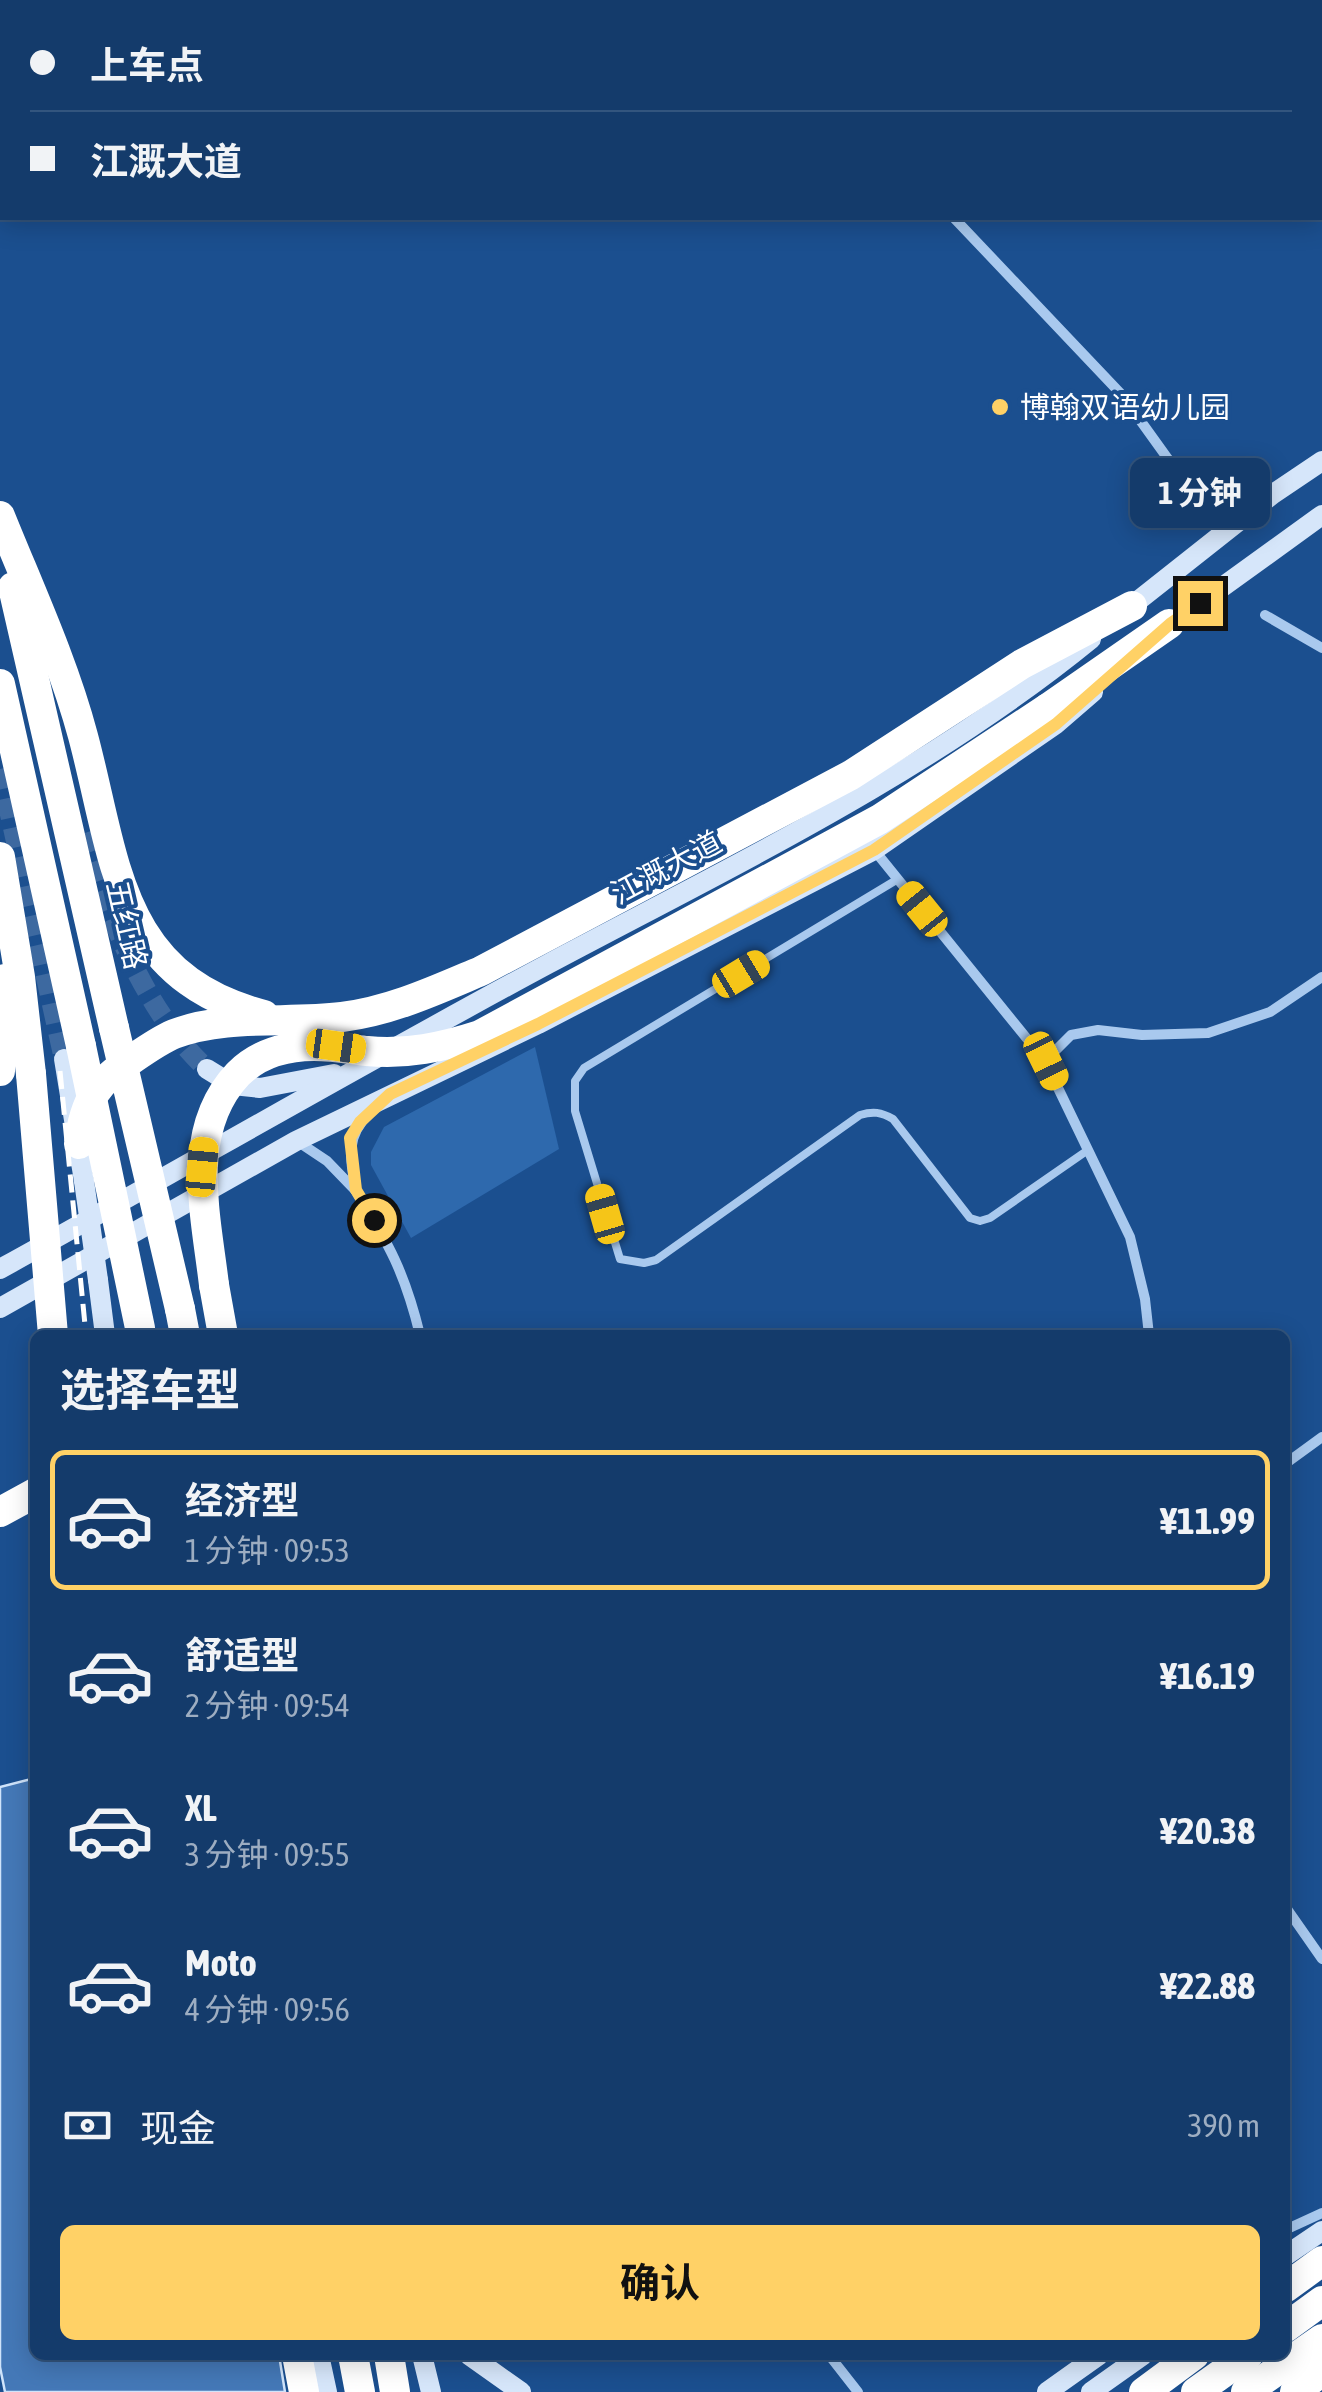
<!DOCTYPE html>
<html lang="zh">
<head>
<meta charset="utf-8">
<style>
	body { margin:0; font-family:"Asap Condensed","Noto Sans SC",sans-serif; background:#214673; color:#f1f3f6; height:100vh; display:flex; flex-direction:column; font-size:38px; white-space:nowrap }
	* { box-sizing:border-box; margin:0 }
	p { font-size:32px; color:#9dadc1 }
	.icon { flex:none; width:55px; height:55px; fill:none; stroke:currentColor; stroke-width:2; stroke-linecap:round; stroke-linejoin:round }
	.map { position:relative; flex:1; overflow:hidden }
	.sheet { position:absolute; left:30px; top:1330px; width:1260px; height:1030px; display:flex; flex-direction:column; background:#143b6b; border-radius:15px; box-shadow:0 5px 25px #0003,0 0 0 2px #33557e }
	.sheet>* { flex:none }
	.guide { position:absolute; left:0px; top:0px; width:1322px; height:220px; box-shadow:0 5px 25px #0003,0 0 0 2px #33557e; display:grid; align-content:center; height:220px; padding:0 30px; background:#143b6b }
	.end { position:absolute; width:45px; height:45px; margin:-22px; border:12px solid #ffd166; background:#111; box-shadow:0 0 0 5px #111 }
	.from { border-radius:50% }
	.bubble { position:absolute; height:70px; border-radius:15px; background:#143b6b; box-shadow:0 5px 25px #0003,0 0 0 2px #33557e; font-size:32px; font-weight:700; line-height:70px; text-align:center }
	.car { position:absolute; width:30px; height:60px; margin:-30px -15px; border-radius:12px; box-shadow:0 0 8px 2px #0007; background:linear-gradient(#f5c518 24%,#345 0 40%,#f5c518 0 76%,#345 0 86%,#f5c518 0) }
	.guide b { display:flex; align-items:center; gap:35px; height:95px; font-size:38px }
	.guide b+b { border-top:2px solid #33557e }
	.guide i { width:25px; height:25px; background:#f1f3f6 }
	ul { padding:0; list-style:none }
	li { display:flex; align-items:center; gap:30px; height:140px; margin:0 20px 15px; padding:0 10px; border:5px solid transparent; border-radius:15px }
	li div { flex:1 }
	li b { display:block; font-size:38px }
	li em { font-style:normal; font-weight:700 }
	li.active { border-color:#ffd166 }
	li>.icon { width:90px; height:90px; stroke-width:1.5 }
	h2 { padding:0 30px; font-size:45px; line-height:120px }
	.pay { display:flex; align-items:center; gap:25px; height:110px; padding:0 30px; font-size:38px }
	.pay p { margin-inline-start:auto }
	.cta { display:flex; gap:20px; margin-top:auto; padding:20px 30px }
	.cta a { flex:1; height:115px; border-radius:15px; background:#ffd166; color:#111; font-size:40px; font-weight:700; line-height:115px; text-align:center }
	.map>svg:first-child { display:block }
</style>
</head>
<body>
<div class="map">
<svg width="1322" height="2392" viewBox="0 0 1322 2392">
	<rect width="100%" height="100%" fill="#1b4f8f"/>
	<path fill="#2e69ad" d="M535,1047l24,102 -148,89 -40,-73v-13l13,-25z"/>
	<path fill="#4478b7" stroke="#cfe3fa" stroke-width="2.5" d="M35,1778v577h244l6,37h-280l-5,-25v-580z"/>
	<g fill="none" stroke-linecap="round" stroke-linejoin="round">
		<g stroke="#3d69a0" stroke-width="20" stroke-dasharray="20 10" stroke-linecap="butt">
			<path d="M0,769l64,290"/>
			<path d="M82,834c28,82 60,175 125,235"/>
		</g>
		<path stroke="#a9c9ee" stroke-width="8" d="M898,879l-314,189 -9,13v30l45,148 24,4 12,-3 204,-145c13,-4 21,-3 33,4l77,99 10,3 10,-3 98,-68"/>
		<g stroke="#a9c9ee" stroke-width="10">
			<path d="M129,0l7,2"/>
			<path d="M1042,2l3,-2"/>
			<path d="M954,218l168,177 100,139"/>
			<path d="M1265,615l57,33"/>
			<path d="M875,851l170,210 85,176 15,62 4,36"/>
			<path d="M1045,1061l26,-26 27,-5 44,5 66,-2 62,-21 52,-35"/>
			<path d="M297,1141l30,20 29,30c-6,-32 -11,-55 14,-78"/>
			<path d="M356,1191c33,53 49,82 64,144"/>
			<path d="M1285,1464l37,-27"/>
			<path d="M1285,1906l37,53"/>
			<path d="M1285,2230l37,-17"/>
			<path d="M829,2355l29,37"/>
		</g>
		<g stroke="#d6e6fa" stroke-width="20">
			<path d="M1125,611l148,-117 49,-33"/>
			<path d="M1160,632l162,-117"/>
			<path d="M64,1059l20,122"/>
			<path d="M207,1069l26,16 27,3 74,-14"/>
			<path d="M0,1269c183,-101 363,-206 548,-305 186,-99 379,-191 543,-325"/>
			<path d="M98,1280l7,55"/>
			<path d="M0,1308l296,-167 242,-117 336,-174 182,-126 37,-32"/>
			<path d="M1285,2256l37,-25"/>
			<path d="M319,2355l8,37"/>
			<path d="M422,2355l9,37"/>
			<path d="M469,2355l52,37"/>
			<path d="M1047,2392l52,-37"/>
			<path d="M1091,2392l52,-37"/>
		</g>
		<g stroke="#fff" stroke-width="30">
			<path d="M0,516c29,72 63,145 83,220 33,123 33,241 181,279"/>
			<path d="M13,587l101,441"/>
			<path d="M0,684l81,362"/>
			<path d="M1048,708l121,-84"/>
			<path d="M0,857l20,120 11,97"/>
			<path d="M0,1071l5,-92"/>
			<path d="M79,1144c5,-43 18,-63 55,-86 13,-9 26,-18 40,-24 53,-20 113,-10 168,-17 49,-6 94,-27 139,-46l370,-196 171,-111 110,-58"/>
			<path d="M214,1285l9,50"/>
			<path d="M180,1309l5,26"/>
			<path d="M0,1512l35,-19"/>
			<path d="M1285,2288l37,-27"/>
			<path d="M1285,2328l37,-27"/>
			<path d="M297,2355l7,37"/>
			<path d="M353,2355l7,37"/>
			<path d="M389,2355l6,37"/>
			<path d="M1144,2392l50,-37"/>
			<path d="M1196,2392l52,-37"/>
			<path d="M1246,2392l76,-53"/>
			<path d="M1295,2392l27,-21"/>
		</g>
		<path stroke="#fff" stroke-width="5" stroke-dasharray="18 8" stroke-linecap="butt" d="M60,1071l26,264"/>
		<path stroke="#d6e6fa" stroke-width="20" d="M84,1181l14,99"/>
		<g stroke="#fff" stroke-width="30">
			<path d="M114,1028l66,281"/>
			<path d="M81,1046l59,282"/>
			<path d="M31,1074l22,261"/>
			<path d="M214,1285c-8,-70 -30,-154 24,-211 21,-21 48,-28 76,-28 18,0 36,3 53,5 39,4 76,-4 113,-16l400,-216 168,-111"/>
		</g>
	</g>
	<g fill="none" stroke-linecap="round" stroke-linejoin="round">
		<path stroke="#ffd166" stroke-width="12" d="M374,1220l-18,-30 -6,-52 10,-16 30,-28 148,-70 336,-174 182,-126 114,-100 30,-21"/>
	</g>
	<circle fill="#ffd166" stroke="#1b4f8f" stroke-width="4" cx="1000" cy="407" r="10"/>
	<g text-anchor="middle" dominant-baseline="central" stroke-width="8" stroke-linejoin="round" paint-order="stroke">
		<g font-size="30" fill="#fff" stroke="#1b4f8f" text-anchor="start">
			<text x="1020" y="407">博翰双语幼儿园</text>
		</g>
		<g font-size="30" fill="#fff" stroke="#1b4f8f">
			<text transform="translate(666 867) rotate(-28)">江溉大道</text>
			<text transform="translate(127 925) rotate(77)">五红路</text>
		</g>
	</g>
</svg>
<i class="end from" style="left:374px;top:1220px"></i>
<i class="end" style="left:1200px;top:603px"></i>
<div class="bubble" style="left:1130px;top:458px;width:140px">1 分钟</div>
<i class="car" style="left:922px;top:909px;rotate:321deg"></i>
<i class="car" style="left:741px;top:974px;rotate:59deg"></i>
<i class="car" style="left:336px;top:1046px;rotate:98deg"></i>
<i class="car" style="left:1046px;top:1061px;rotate:154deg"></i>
<i class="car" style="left:202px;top:1167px;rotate:5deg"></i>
<i class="car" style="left:605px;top:1214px;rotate:344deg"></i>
<div class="guide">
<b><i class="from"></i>上车点</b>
<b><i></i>江溉大道</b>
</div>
<section class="sheet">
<h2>选择车型</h2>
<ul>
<li class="active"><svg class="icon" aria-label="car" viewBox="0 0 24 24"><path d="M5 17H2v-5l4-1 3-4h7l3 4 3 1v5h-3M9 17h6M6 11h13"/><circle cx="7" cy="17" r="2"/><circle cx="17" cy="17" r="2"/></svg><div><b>经济型</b><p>1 分钟 · 09:53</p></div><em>¥11.99</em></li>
<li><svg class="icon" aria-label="car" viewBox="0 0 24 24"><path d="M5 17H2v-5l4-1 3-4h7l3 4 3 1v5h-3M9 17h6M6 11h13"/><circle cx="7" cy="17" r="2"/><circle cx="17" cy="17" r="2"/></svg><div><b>舒适型</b><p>2 分钟 · 09:54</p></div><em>¥16.19</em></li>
<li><svg class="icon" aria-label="car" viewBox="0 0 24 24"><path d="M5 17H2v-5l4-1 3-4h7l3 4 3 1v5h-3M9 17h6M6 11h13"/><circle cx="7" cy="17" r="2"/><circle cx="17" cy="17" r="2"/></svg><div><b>XL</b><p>3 分钟 · 09:55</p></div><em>¥20.38</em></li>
<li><svg class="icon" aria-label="car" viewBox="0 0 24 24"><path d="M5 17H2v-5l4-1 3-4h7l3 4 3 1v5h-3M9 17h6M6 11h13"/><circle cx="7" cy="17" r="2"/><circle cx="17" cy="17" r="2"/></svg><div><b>Moto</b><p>4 分钟 · 09:56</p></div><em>¥22.88</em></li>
</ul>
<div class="pay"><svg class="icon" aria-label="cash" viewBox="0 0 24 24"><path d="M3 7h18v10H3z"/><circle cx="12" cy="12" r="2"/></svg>现金<p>390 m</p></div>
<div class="cta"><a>确认</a></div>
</section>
</div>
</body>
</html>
